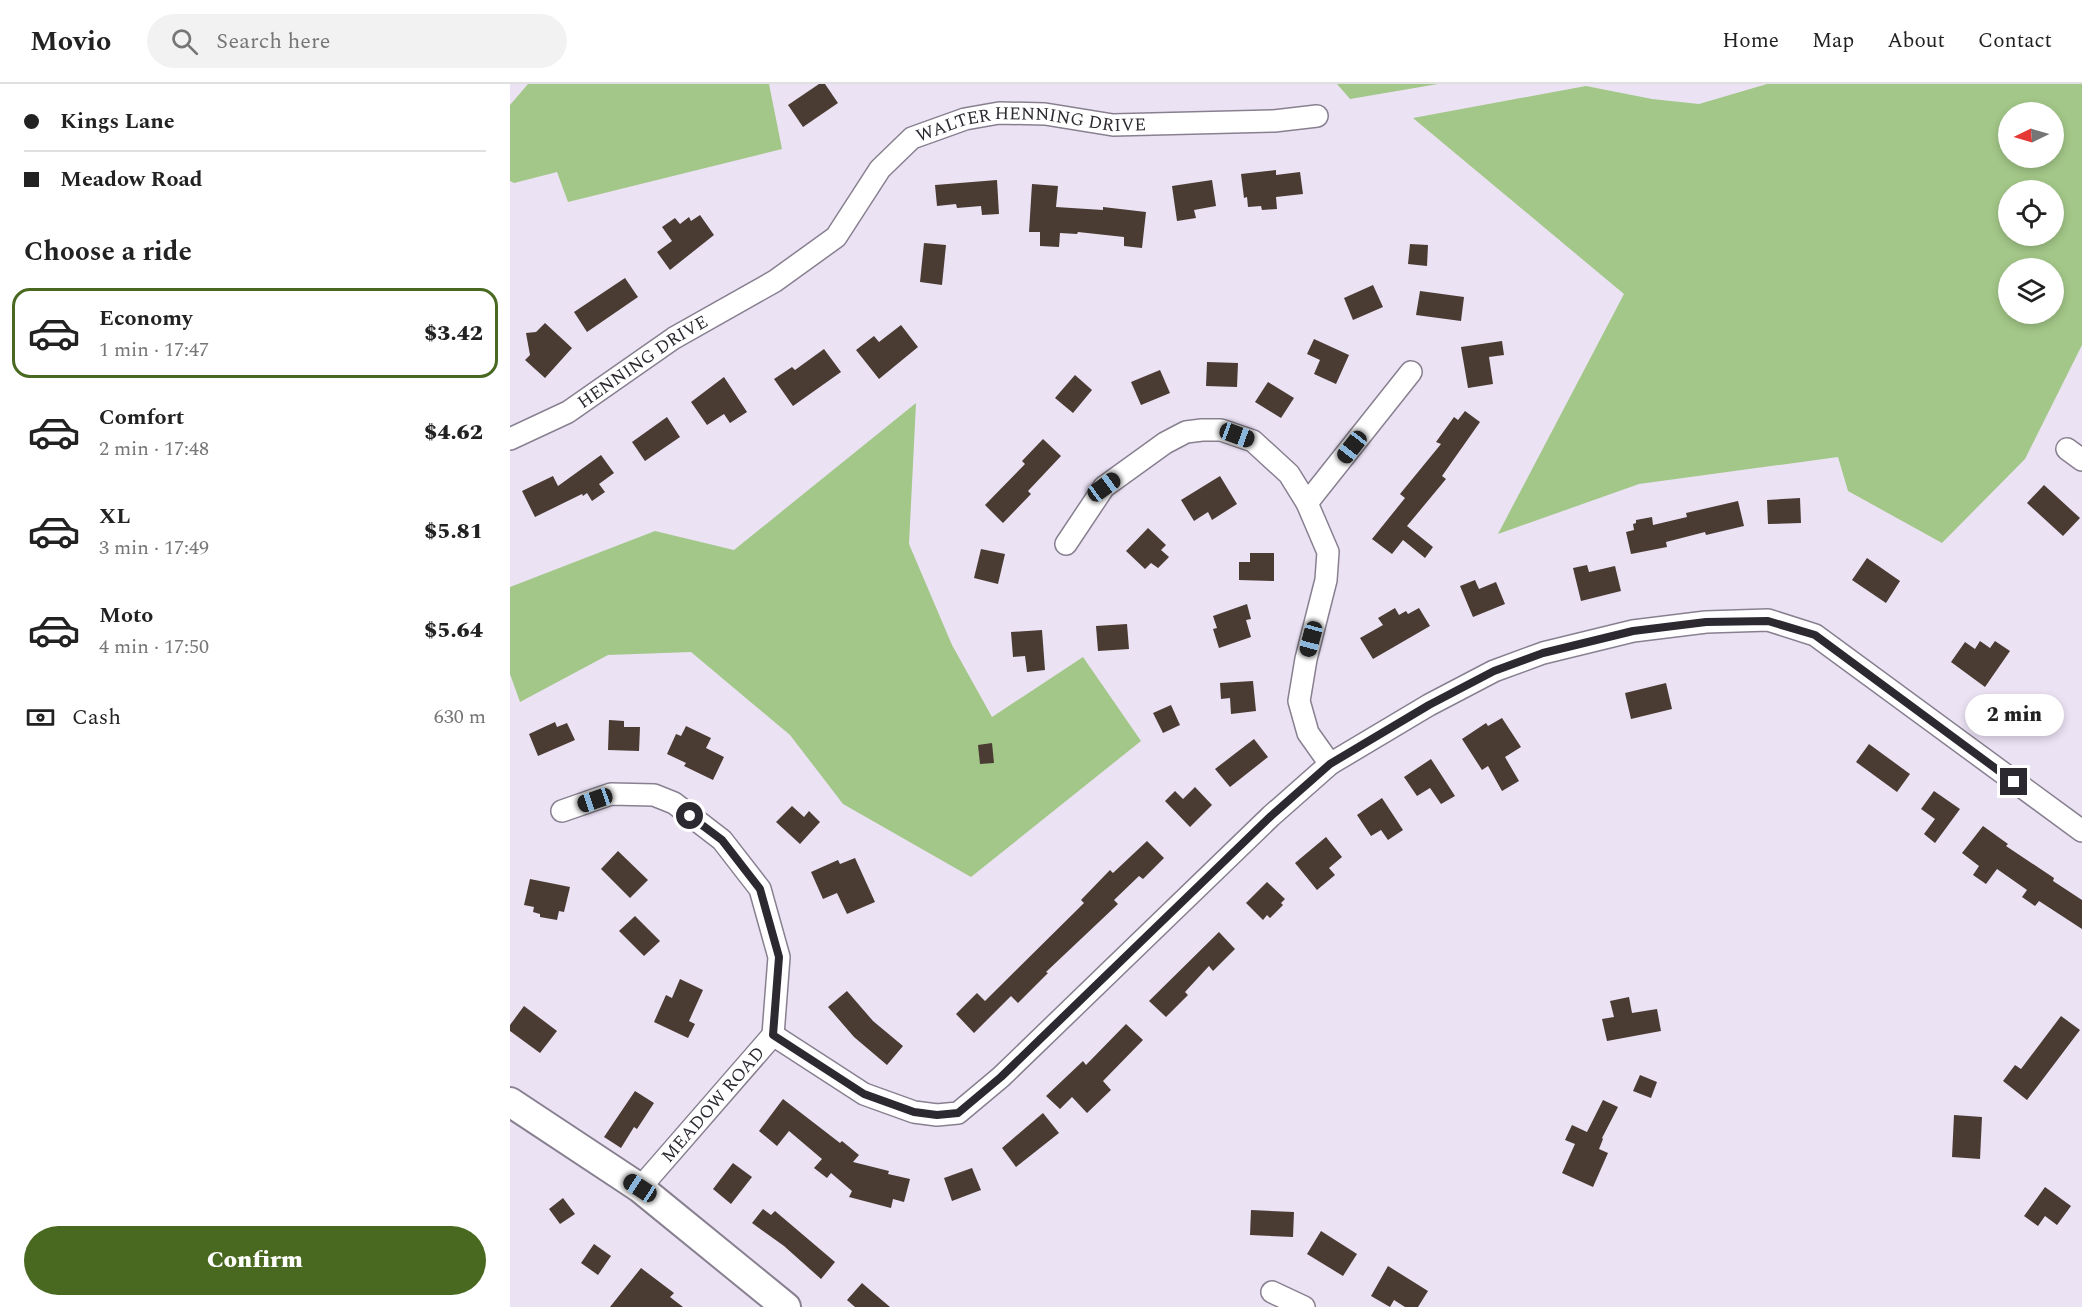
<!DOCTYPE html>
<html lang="en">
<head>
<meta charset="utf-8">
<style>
	body { margin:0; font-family:Spectral,serif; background:#f2f2f2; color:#222; height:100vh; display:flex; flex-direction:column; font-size:22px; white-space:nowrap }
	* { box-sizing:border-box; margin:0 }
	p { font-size:20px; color:#767676 }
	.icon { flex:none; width:33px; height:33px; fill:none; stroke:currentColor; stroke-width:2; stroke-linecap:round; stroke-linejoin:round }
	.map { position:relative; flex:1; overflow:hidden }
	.side { display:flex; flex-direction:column; background:#fff; width:510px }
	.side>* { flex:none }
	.top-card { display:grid; align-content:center; height:132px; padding:0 24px; background:#fff }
	.needle { width:39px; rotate:265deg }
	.buttons { position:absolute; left:1488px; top:18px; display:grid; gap:12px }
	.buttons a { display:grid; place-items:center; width:66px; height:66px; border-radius:50%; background:#fff; box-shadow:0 3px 9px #0003; font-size:30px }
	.end { position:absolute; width:27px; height:27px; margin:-14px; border:8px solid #2c2930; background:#fff; box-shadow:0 0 0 3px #fff }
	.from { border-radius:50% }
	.bubble { position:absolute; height:42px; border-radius:21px; background:#fff; box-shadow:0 3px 9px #0003; font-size:20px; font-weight:800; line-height:42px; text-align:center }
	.car { position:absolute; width:18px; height:36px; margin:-18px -9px; border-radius:8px; box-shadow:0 0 4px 2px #0007; background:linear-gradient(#222 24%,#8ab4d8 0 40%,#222 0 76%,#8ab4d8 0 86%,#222 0) }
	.top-card b { display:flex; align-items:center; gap:21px; height:57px; font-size:22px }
	.top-card b+b { border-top:2px solid #e0e0e0 }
	.top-card i { width:15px; height:15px; background:#222 }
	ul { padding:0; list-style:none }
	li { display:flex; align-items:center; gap:18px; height:90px; margin:0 12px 9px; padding:0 12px; border:3px solid transparent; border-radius:18px }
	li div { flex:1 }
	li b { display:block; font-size:22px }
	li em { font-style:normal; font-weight:800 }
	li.selected { border-color:#496920 }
	li>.icon { width:54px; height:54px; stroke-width:1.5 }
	h2 { padding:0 24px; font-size:27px; line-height:72px }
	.pay { display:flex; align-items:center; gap:15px; height:66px; padding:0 24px; font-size:22px }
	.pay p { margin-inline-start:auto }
	.button { display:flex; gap:12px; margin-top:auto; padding:12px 24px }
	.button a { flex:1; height:69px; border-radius:36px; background:#496920; color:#fff; font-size:24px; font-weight:800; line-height:69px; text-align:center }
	header { display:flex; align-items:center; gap:36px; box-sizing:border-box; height:84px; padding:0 30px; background:#fff; border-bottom:2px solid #e0e0e0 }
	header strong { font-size:28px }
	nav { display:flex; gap:33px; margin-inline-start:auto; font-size:21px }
	.search { width:420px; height:54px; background:#f2f2f2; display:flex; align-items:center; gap:15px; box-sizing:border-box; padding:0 21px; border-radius:33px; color:#767676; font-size:22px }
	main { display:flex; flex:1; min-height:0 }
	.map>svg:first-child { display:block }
</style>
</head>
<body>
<header>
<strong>Movio</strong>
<div class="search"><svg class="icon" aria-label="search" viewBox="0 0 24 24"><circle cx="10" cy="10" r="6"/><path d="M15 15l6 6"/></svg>Search here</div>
<nav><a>Home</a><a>Map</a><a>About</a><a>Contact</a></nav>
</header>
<main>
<section class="side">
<div class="top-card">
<b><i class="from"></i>Kings Lane</b>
<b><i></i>Meadow Road</b>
</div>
<h2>Choose a ride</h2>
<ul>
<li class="selected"><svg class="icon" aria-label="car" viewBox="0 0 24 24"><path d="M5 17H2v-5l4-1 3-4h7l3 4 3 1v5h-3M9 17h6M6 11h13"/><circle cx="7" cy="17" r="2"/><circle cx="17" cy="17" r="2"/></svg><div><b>Economy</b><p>1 min · 17:47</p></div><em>$3.42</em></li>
<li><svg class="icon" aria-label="car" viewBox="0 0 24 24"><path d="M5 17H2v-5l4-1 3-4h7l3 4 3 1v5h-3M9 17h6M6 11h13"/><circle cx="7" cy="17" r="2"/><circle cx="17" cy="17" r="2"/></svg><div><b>Comfort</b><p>2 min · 17:48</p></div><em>$4.62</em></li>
<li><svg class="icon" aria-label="car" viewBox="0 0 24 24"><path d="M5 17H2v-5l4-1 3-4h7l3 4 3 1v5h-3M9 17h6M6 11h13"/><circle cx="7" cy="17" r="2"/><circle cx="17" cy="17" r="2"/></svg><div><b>XL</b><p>3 min · 17:49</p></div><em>$5.81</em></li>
<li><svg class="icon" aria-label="car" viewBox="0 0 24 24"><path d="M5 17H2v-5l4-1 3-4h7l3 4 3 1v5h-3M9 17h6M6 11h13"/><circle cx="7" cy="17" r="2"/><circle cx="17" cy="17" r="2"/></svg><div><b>Moto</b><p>4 min · 17:50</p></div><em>$5.64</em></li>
</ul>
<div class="pay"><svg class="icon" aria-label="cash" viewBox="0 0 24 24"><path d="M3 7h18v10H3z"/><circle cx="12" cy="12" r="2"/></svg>Cash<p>630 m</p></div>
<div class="button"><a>Confirm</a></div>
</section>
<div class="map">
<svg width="1572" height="1223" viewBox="0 0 1572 1223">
	<rect width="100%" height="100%" fill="#ebe2f4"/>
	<g fill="#a3c788" fill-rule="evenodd">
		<path d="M18,0h241l13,65 -214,53 -11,-30 -43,11 -4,-2v-76z"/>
		<path d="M827,0h101l-88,15z"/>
		<path d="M1257,0h315v261l-57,114 -83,84 -94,-52 -10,-34 -199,27 -141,50 126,-240 -211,-176 173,-32 66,13 47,5zM1544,28v46h-46v-46zM1544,106v46h-46v-46zM1544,184v46h-46v-46z"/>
		<path d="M406,319l-7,141 43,101 40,72 91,-60 58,84 -170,136 -128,-73 -53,-69 -99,-83 -83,3 -88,47 -10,-28v-87l145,-56 79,19z"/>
	</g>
	<g fill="#4a3b33">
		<path d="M309,0h6l13,19 -35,24 -15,-22z"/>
		<path d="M766,86v5l24,-3 3,22 -27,3 1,12 -15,1 -1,-4 -13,1 -1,-10 -3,1 -3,-24z"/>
		<path d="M487,96l2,34 -17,1 -1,-9 -24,2 -1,-4 -19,2 -2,-21z"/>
		<path d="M702,96l4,26 -22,4 2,8 -19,3 -5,-35z"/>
		<path d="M522,100l26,2 -2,21 47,3v-3l43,5 -4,36 -18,-2v-9l-46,-5 -1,2 -17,-1 -1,14 -19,-1v-14h-11z"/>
		<path d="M190,131l14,20 -44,35 -13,-18 15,-11 -10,-14 13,-9 5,6 9,-7 2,4z"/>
		<path d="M414,159l22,2 -4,40 -22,-3z"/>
		<path d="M900,160l18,1 -1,21 -19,-2z"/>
		<path d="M115,194l13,19 -51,35 -13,-20z"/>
		<path d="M863,201l10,22 -30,13 -9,-22z"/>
		<path d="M910,207l44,6 -3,24 -45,-6z"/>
		<path d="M35,239l27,25 -27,30 -20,-18 5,-5 -4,-22 10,-1z"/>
		<path d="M391,241l17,22 -39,32 -23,-29 18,-14 5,6z"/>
		<path d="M804,255l35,16 -13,29 -22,-10 6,-14 -13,-6z"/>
		<path d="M992,257l2,14 -15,2 4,27 -25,4 -7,-41z"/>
		<path d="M314,265l17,23 -48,34 -19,-27 18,-12 3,3z"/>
		<path d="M697,278l31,1 -1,24 -31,-1z"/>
		<path d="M650,286l10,23 -29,12 -10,-23z"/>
		<path d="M565,291l17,15 -19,23 -18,-15z"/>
		<path d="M214,293l23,35 -17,11 -6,-9 -17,11 -16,-23z"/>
		<path d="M758,298l26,16 -13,20 -26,-16z"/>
		<path d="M955,327l15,11 -38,54 4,3 -39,47 26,21 -8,11 -22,-18 -11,14 -20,-15 33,-41 -5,-4 41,-50 -5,-2 18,-25 4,3z"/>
		<path d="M157,333l13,20 -35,24 -13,-19z"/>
		<path d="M533,355l18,17 -33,35 3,3 -28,29 -18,-18 40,-41 -3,-3z"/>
		<path d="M91,371l13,18 -15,11 6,8 -13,9 -5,-8 -4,3 -1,-2 -47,23 -13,-26 31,-15 5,10z"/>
		<path d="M710,392l17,28 -25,16 -4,-8 -14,9 -13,-21z"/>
		<path d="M1534,401l36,33 -17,18 -36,-33z"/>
		<path d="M1290,414l1,25 -33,1 -1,-24z"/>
		<path d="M1228,417l6,25 -38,9 -1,-3 -39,10 1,5 -36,7 -5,-22 8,-2 -1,-6 3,-1v-3l16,-3 1,8 34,-8 -1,-4z"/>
		<path d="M638,444l18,17 -5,5 8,7 -11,11 -7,-5 -6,6 -19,-18z"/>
		<path d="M471,465l24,5 -7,30 -24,-6z"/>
		<path d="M740,469h24v28l-35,-1v-18h11z"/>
		<path d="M1357,474l33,23 -14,22 -34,-23z"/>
		<path d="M1077,481l2,7 26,-6 6,25 -40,10 -8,-33z"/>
		<path d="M965,496l4,9 17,-7 9,22 -32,13 -13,-31z"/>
		<path d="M737,520l4,15 -5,1 5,17 -32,11 -6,-19 4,-1 -4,-12z"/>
		<path d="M885,524l4,7 7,-4 2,3 11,-6 11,18 -57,33 -13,-21 23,-13 -5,-7z"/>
		<path d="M617,540l2,25 -31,2 -2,-25z"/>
		<path d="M532,546l3,40 -18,2 -2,-16 -12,1 -2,-25z"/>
		<path d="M1470,557l10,7 5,-7 15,10 -25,36 -34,-25 14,-20 10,7z"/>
		<path d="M743,597l3,30 -25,3 -1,-16 -9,1 -1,-16z"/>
		<path d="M1156,599l6,26 -41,10 -6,-26z"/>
		<path d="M661,621l9,20 -17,8 -10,-20z"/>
		<path d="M992,634l19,29 -16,10 14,24 -17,10 -14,-25 -6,4 -20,-31 24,-16 2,3z"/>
		<path d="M99,636l15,1v6h16l-1,24 -31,-1z"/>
		<path d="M45,638l2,5 10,-4 8,17 -37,16 -9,-22z"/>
		<path d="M176,642l25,12 -5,10 18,9 -11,23 -29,-14 2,-3 -19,-9 9,-20 5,2z"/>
		<path d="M744,655l14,18 -38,30 -15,-18z"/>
		<path d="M482,659l2,20 -14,1 -2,-19z"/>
		<path d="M1359,660l41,30 -13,18 -41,-30z"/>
		<path d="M921,675l24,37 -14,8 -11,-16 -13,8 -13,-19z"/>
		<path d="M685,703l17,18 -22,22 -25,-26 10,-10 8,8z"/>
		<path d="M1424,707l26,18 -25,34 -11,-9 11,-15 -14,-10z"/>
		<path d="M872,714l21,32 -15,10 -7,-10 -10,6 -14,-21z"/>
		<path d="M282,722l12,11 5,-6 11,11 -20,22 -24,-22z"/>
		<path d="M1473,742l25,18 -2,2 48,32 -1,3 29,19v29l-43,-28 -4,5 -13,-9 5,-7 -30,-21 -11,15 -13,-9 6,-9 -17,-13z"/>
		<path d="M816,753l16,20 -13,11 6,7 -18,15 -22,-27z"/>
		<path d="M637,757l17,17 -21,21 -4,-3 -25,24 4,4 -72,68 2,1 -30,30 -7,-7 -37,37 -18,-19 21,-21 8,8 99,-98 -3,-3 29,-30 3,3z"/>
		<path d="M108,767l30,29 -18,18 -29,-29z"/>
		<path d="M345,774l20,44 -28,12 -10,-21 -14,6 -12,-27 27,-12 2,4z"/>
		<path d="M20,795l40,8 -6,25 -5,-1 -2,9 -17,-3v-3l-7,-2 1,-5 -10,-2z"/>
		<path d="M757,798l18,17 -4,4 2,2 -13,13 -3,-3 -4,5 -17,-17z"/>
		<path d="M125,832l25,25 -16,15 -25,-25z"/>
		<path d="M709,848l16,17 -22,22 -4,-5 -24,26 3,3 -22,22 -17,-16z"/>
		<path d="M170,895l23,11 -14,31 6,3 -7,14 -34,-16 12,-27 6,3z"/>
		<path d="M337,907l26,30 30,25 -16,19 -33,-28 -26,-30z"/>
		<path d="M1119,913l3,16 25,-4 4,22 -54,10 -5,-22 12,-2 -4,-16z"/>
		<path d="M14,922l33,25 -17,22 -30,-22v-6z"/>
		<path d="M1551,932l19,14 -53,70 -24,-19 12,-16 6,4z"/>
		<path d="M616,940l17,16 -40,41 8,9 -24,23 -15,-16 -12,12 -14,-13 37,-35 3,4z"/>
		<path d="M1130,991l17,7 -6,16 -18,-7z"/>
		<path d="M125,1007l19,12 -17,26 -3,-2 -13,21 -17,-11z"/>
		<path d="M273,1015l57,44 2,-2 17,14 -6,7 36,9 -1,3 22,5 -6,23 -11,-3 -2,9 -42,-11 3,-6 -21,-18 -4,5 -13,-10 8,-9 -33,-28 -12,15 -18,-15z"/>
		<path d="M1093,1016l15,7 -16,31 1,1 -4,10 9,4 -15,34 -31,-14 13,-29 -10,-4 7,-15 15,7z"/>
		<path d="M533,1029l16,20 -43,34 -14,-19z"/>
		<path d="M1444,1031l28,2 -2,42 -28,-2z"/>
		<path d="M223,1079l19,14 -21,27 -18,-15z"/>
		<path d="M462,1084l9,22 -29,11 -8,-23z"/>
		<path d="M1535,1103l26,19 -14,19 -12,-9 -7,10 -14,-10z"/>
		<path d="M53,1114l12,16 -15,10 -11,-15z"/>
		<path d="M253,1125l8,6 4,-4 60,51 -14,17 -37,-33 -32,-23z"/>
		<path d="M741,1126l43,2 -1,25 -43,-2z"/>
		<path d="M811,1147l36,23 -14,22 -36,-22z"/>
		<path d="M84,1160l17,12 -13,19 -17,-12z"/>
		<path d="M878,1182l40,25 -10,16h-13l-11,-7 -4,7 -19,-11z"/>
		<path d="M131,1184l33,25 -4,4 13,10h-73z"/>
		<path d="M352,1199l8,7 20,17h-35l-8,-7z"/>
	</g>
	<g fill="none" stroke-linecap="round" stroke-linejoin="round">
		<g stroke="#888090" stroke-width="24">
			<g id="street">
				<path id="s1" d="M0,355l58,-27 106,-74 101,-57 61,-44 44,-68 32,-31 53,-19 34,-6 46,1 68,11 161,-4 43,-5"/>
				<path d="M1557,365l15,11"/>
				<path d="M797,419l104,-131"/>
				<path d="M556,460l38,-57 61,-44 21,-11 16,-2h19l32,11 36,33 18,29 21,49 -2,28 -20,79 -7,42 9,32 22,31"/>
				<path d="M52,727l49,-17 43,1 20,8 48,37 38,49 19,68 -6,78"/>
				<path d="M263,951l91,59 50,18 23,3 21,-2 43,-36 270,-261 59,-52 99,-59 65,-34 49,-18 90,-22 73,-9 62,-2 47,15 267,196"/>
				<path id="s2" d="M130,1104l133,-153"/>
				<path d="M762,1208l32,15"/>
			</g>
		</g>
		<g stroke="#888090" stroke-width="32">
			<path id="secondary" d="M0,1018l130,86 146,119"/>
		</g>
		<use href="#street" stroke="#fff" stroke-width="21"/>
		<use href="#secondary" stroke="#fff" stroke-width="28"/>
	</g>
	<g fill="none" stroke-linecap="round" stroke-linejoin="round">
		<path stroke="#2c2930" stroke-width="8" d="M180,732l32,24 38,49 19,68 -6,78 91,59 50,18 23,3 21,-2 43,-36 270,-261 59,-52 99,-59 65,-34 49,-18 90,-22 73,-9 62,-1 47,14 199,147"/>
	</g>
	<g text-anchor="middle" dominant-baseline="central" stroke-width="6" stroke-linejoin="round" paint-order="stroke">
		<g font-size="18" fill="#2c2930" stroke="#f8f1ff">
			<text stroke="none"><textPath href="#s1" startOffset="632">WALTER HENNING DRIVE</textPath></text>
			<text stroke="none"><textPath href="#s1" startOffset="154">HENNING DRIVE</textPath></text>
			<text stroke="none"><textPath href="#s2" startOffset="111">MEADOW ROAD</textPath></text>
		</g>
	</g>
</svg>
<div class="buttons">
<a><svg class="needle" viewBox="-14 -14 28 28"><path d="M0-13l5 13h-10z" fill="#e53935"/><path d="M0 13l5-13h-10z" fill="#767676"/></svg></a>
<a><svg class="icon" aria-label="locate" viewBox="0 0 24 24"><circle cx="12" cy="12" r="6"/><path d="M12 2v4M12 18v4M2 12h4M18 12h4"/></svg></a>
<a><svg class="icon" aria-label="layers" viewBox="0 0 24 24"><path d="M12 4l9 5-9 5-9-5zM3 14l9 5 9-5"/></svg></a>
</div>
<i class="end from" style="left:180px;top:732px"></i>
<i class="end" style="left:1504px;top:698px"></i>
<div class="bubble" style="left:1455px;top:610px;width:99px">2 min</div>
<i class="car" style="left:727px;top:351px;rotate:110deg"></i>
<i class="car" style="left:842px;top:363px;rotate:218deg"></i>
<i class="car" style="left:594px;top:403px;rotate:54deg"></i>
<i class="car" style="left:801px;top:555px;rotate:195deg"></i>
<i class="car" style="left:85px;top:716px;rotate:251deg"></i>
<i class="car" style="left:130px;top:1104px;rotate:303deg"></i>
</div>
</main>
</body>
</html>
